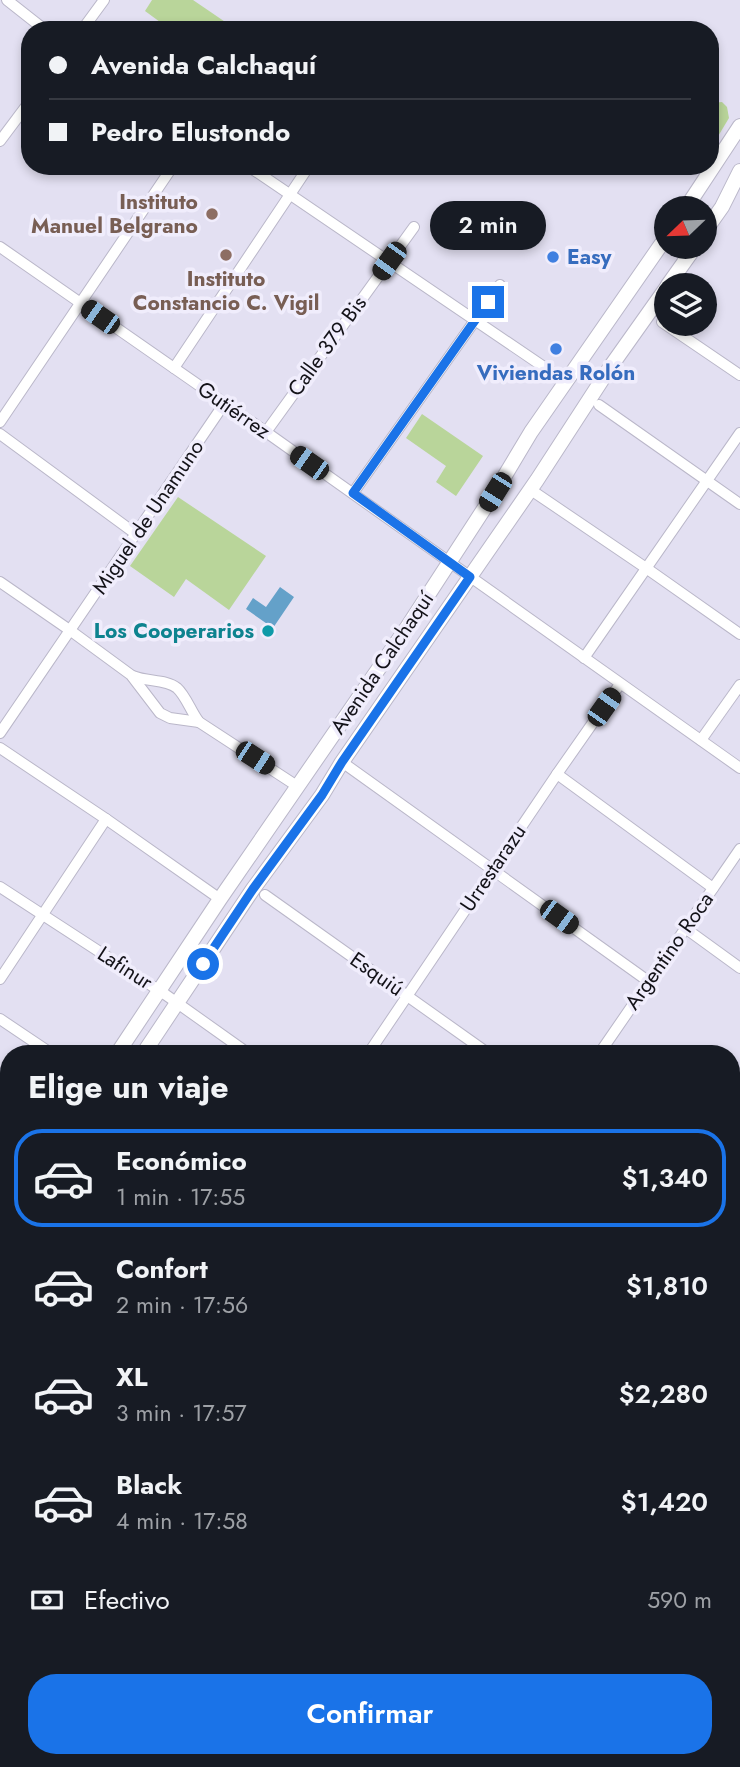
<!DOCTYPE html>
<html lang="es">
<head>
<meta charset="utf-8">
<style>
	body { margin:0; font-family:Jost,sans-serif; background:#20242c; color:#f1f3f6; height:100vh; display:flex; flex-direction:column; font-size:26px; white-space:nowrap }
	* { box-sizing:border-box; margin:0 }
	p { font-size:23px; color:#9ea1a6 }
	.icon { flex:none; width:38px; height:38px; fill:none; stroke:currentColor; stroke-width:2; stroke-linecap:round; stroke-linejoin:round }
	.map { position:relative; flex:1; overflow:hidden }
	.panel { position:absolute; left:0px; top:1045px; width:740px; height:723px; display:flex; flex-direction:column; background:#171b24; border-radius:28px 28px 0 0; box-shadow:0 4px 10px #0003 }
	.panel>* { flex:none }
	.banner { position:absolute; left:21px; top:21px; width:698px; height:154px; border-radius:28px; box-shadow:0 4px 10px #0003; display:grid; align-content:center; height:154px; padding:0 28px; background:#171b24 }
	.needle { width:46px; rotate:247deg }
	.tools { position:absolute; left:654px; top:196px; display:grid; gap:14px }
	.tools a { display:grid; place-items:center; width:63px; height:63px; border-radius:50%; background:#171b24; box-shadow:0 4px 10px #0003; font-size:35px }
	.end { position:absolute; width:32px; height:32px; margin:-16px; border:9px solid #1a73e8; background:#fff; box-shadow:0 0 0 4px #fff }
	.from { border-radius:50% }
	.bubble { position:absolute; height:49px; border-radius:24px; background:#171b24; box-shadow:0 4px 10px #0003; font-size:23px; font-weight:600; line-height:49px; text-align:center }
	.car { position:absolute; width:21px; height:42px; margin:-21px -10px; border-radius:9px; box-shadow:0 0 5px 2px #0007; background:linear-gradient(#222 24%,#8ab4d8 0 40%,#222 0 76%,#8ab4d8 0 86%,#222 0) }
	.banner b { display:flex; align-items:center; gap:24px; height:66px; font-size:26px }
	.banner b+b { border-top:2px solid #363941 }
	.banner i { width:18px; height:18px; background:#f1f3f6 }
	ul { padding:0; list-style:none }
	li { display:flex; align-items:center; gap:21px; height:98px; margin:0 14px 10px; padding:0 14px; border:4px solid transparent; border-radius:28px }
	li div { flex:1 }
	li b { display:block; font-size:26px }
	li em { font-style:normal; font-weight:600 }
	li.current { border-color:#1a73e8 }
	li>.icon { width:63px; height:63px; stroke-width:1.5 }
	h2 { padding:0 28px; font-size:32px; line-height:84px }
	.pay { display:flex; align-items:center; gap:18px; height:77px; padding:0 28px; font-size:26px }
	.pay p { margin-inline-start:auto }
	.primary-button { display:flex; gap:14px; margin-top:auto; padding:14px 28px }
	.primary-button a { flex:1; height:80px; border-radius:28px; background:#1a73e8; color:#fff; font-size:28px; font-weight:600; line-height:80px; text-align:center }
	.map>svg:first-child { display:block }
</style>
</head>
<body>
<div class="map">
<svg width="740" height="1767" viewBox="0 0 740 1767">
	<rect width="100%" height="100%" fill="#e3e0f2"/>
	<g fill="#b9d59a">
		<path d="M152,0h41l44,30h-66l-26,-19z"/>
		<path d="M722,102l5,5 2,11 -18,30v-45z"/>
		<path d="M422,414l61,42 -27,40 -20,-14 10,-16 -40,-28z"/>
		<path d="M178,497l88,59 -37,54 -43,-31 -12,18 -44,-31z"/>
	</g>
	<path fill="#64a1c9" d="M280,587l14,10 -21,31 -27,-19 7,-11 13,9z"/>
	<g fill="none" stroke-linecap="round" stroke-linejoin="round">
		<g stroke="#bab7c9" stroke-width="12">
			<g id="minor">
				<path d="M7,0l38,30"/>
				<path d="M82,30l22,-30"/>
				<path d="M0,141l30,-40"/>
				<path d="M248,166l318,216"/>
				<path d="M0,247l266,185 474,336"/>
				<path d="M662,322l78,53"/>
				<path d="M174,368l135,-202"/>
				<path d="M599,405l141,99"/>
				<path d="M0,422l173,-256"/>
				<path d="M266,432l148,-205"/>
				<path d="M0,434l136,100"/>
				<path d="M531,490l115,78 94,66"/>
				<path d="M353,493l147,-208"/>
				<path d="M0,582l71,49 60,44 29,38 10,5 29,4"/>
				<path d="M584,658l156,-225"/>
				<path d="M133,676c14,6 33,3 44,12 9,8 14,24 22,34l98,64"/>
				<path d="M0,733l224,-329"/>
				<path d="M701,740l39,-55"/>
				<path d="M0,748l106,71 114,80"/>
				<path d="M342,762l306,219"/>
				<path d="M557,774l156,114"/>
				<path d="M0,887l166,108 83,59"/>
				<path d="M265,895l224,159"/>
				<path d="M685,928l55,40"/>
				<path d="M0,979l106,-160"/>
				<path d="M0,1019l52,35"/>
				<path d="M368,1054l189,-280 63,-90"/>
				<path d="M599,1054l141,-205"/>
				<path d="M732,1130l8,-12"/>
				<path d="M0,1178l9,5"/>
				<path d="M732,1186l8,6"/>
				<path d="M0,1289l9,6"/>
				<path d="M732,1362l8,5"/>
				<path d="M732,1433l8,-11"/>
				<path d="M0,1440l9,6"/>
				<path d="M732,1528l8,7"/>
				<path d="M0,1584l9,-13"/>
				<path d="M732,1587l8,7"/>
				<path d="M0,1705l9,6"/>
				<path d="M732,1726l8,6"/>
				<path d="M79,1759l12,8"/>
				<path d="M265,1759l12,8"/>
				<path d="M453,1759l11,8"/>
				<path d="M541,1759l11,8"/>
				<path d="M107,1767l6,-8"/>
				<path d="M297,1767l6,-8"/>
			</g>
		</g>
		<g stroke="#bab7c9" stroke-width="16">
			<g id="major">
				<path d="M686,208l54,-82"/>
				<path d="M705,231l17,-24 18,-36"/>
				<path d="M668,285l27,-38"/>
				<path d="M117,1054l103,-155 186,-270 89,-137 36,-60 136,-196"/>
				<path d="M143,1054l110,-165 69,-94 20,-33 195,-282 74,-114 56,-79"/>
				<path d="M0,1219l9,-13"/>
				<path d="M0,1261l9,-13"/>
				<path d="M732,1554l8,-7"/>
				<path d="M500,1767l9,-8"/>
			</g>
		</g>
		<use href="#minor" stroke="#fff" stroke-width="10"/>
		<use href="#major" stroke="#fff" stroke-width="14"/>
	</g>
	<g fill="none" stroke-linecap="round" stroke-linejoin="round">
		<path stroke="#1a73e8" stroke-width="9" d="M203,964l50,-75 69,-94 20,-33 128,-185 -117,-84 135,-191"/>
	</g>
	<g fill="#8d6e63" stroke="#f0edfc" stroke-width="2.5">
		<circle cx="212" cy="214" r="7"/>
		<circle cx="226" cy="255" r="7"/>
	</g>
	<g fill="#3f7fe0" stroke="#f0edfc" stroke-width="2.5">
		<circle cx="553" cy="257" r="7"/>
		<circle cx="556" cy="349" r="7"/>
	</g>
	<circle fill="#0f9aa8" stroke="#f0edfc" stroke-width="2.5" cx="268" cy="631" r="7"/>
	<g text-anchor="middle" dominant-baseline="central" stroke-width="7" stroke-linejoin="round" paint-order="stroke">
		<g font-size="21" font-weight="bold" fill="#785e54" stroke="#f0edfc" text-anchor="end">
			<text x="198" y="202">Instituto<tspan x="198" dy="24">Manuel Belgrano</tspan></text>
			<text x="226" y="279" text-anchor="middle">Instituto<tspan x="226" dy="24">Constancio C. Vigil</tspan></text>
		</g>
		<g font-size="21" font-weight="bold" fill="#366cbe" stroke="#f0edfc" text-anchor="start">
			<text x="567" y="257">Easy</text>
			<text x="556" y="373" text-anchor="middle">Viviendas Rolón</text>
		</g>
		<g font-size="21" fill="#131218" stroke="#f0edfc">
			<text transform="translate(327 346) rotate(-54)">Calle 379 Bis</text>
			<text transform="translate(234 410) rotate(35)">Gutiérrez</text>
			<text transform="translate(148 517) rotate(-56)">Miguel de Unamuno</text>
			<text transform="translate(382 663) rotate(-56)">Avenida Calchaquí</text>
			<text transform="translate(493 868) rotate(-56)">Urrestarazu</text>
			<text transform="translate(669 951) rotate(-55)">Argentino Roca</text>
			<text transform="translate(125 968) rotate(33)">Lafinur</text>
			<text transform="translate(377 974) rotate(35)">Esquiú</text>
		</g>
		<g font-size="21" font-weight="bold" fill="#0d838f" stroke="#f0edfc" text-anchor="end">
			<text x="254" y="631">Los Cooperarios</text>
		</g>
	</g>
</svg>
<div class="tools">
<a><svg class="needle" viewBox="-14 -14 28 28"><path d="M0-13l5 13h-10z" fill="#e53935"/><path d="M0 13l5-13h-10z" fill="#9ea1a6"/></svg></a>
<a><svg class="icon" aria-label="layers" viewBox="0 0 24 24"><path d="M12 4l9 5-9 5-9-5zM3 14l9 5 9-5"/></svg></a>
</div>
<i class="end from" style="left:203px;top:964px"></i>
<i class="end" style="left:488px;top:302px"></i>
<div class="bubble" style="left:430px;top:201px;width:116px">2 min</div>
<i class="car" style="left:389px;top:261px;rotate:216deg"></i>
<i class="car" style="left:100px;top:317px;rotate:305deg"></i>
<i class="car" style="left:309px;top:463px;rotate:305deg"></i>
<i class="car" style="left:495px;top:492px;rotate:212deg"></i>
<i class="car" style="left:604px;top:707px;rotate:35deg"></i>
<i class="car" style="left:255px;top:758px;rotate:123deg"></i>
<i class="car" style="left:559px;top:917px;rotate:126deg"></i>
<div class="banner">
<b><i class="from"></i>Avenida Calchaquí</b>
<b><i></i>Pedro Elustondo</b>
</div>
<section class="panel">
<h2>Elige un viaje</h2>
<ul>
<li class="current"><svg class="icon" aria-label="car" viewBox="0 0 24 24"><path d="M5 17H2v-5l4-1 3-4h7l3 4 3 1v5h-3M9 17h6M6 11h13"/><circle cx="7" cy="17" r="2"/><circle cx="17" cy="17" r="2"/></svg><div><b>Económico</b><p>1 min · 17:55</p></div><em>$1,340</em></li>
<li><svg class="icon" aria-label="car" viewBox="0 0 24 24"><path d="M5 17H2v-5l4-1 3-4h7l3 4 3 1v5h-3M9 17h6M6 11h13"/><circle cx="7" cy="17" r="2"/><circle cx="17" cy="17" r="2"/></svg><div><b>Confort</b><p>2 min · 17:56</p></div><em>$1,810</em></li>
<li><svg class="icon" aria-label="car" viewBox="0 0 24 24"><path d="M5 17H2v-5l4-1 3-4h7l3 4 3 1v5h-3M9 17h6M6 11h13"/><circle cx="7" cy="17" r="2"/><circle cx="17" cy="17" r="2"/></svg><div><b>XL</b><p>3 min · 17:57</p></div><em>$2,280</em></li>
<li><svg class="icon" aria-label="car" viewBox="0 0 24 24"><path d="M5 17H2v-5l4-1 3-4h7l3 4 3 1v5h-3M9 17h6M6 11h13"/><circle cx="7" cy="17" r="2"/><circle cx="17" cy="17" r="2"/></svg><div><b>Black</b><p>4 min · 17:58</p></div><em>$1,420</em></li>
</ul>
<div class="pay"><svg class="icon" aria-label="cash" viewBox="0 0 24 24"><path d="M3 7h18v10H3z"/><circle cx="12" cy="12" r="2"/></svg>Efectivo<p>590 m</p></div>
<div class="primary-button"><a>Confirmar</a></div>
</section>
</div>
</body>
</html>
